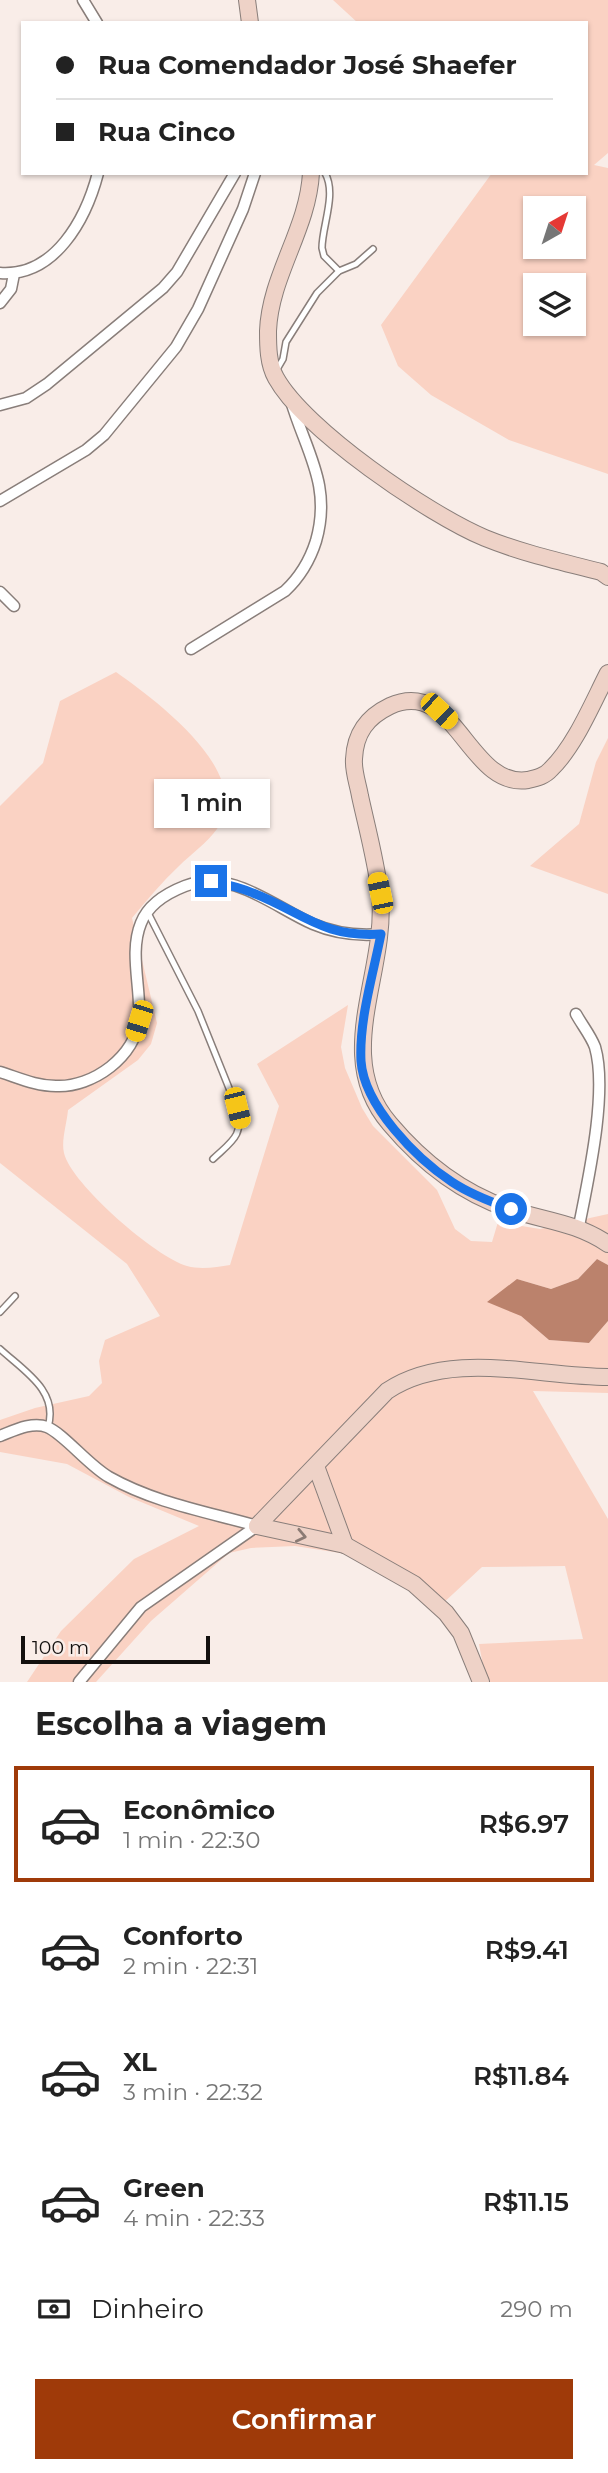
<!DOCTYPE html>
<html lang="pt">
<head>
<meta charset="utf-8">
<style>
	body { margin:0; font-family:Montserrat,sans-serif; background:#f6f6f6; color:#222; height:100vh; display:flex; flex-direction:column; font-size:26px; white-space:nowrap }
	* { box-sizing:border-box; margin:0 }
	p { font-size:23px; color:#767676 }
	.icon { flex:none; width:38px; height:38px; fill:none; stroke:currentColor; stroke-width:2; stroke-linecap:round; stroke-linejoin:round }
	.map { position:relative; height:1682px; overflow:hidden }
	.details { display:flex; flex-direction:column; background:#fff; flex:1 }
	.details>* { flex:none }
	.guide { position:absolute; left:21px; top:21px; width:567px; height:154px; border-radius:0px; box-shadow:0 2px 5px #0004; display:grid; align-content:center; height:154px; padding:0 35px; background:#fff }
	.needle { width:46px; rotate:39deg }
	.tools { position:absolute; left:523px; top:196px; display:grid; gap:14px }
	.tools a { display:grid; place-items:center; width:63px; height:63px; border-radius:0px; background:#fff; box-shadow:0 2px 5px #0004; font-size:35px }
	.scale { position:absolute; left:21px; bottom:18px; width:189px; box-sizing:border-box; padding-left:7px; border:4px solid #13100e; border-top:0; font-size:19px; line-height:24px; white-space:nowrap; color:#13100e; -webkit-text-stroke:5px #f9ede8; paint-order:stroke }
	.end { position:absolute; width:32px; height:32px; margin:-16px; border:9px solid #1a73e8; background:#fff; box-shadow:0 0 0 4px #fff }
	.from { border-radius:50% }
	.bubble { position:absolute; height:49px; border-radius:0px; background:#fff; box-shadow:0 2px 5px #0004; font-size:23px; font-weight:600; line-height:49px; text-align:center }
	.car { position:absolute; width:21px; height:42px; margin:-21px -10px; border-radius:9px; box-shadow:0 0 5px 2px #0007; background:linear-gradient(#f5c518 24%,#345 0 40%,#f5c518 0 76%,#345 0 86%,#f5c518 0) }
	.guide b { display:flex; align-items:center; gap:24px; height:66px; font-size:26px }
	.guide b+b { border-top:2px solid #e0e0e0 }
	.guide i { width:18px; height:18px; background:#222 }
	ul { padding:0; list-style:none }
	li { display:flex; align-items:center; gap:21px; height:116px; margin:0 14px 10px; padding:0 21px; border:4px solid transparent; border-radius:0px }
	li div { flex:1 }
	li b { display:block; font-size:26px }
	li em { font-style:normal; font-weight:600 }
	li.active { border-color:#9f3a09 }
	li>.icon { width:63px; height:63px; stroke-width:1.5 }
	h2 { padding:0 35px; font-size:32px; line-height:84px }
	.pay { display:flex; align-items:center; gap:18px; height:77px; padding:0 35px; font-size:26px }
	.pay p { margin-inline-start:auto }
	.action { display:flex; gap:14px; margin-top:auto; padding:14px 35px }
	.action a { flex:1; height:80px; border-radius:0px; background:#9f3a09; color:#fff; font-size:28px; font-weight:600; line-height:80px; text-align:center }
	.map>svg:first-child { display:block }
</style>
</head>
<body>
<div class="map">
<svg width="608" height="1682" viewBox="0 0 608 1682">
	<rect width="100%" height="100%" fill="#f9ede8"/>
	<g fill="#fad2c3" fill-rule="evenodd">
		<path d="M333,0h275v153l-14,12 14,3v306l-99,-34 -78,-45 -33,-29 -17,-41 111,-152h94v-150h-228zM536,208h38v39h-38zM536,285h38v39h-38z"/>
		<path d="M116,672c38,27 140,101 101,157 -10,14 -26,25 -38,37 -17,16 -32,34 -47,52l25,105 -6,21 -13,16 -70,50c-1,13 -7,31 -4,43 7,31 93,105 123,113 14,4 30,1 43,-1l49,-159 -22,-42 91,-59 -7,42 4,21 17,40 11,18 64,64 18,39 16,12 21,1 6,-20 42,7 68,-15v51l-11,-6 -19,20 -27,10 -34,-10 4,37 28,24 40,3 19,-22v72l-75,-2 75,128v163h-122l-7,-38 104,-5 -18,-73 -83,1 -43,40 -78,-47 -21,-7 -45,-7 -44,2 -22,5 -78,68 -55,61h-69l34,-51 73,-72 65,-33 -70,-29 -62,-33 -67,-12v-32l35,-12 54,-12 13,-13 -3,-22 6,-21 55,-24 -33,-52 -127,-101v-357l43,-43 17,-62z"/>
		<path d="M608,738v156l-78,-28 49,-42 17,-62z"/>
	</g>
	<path fill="#bb826c" d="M597,1259l11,6v56l-19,22 -40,-3 -28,-24 -34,-14 30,-23 34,10 27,-10z"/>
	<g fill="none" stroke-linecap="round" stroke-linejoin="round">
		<g stroke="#897e7a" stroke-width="8">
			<g id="lane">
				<path d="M325,173c12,21 -3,53 -3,75l2,8 15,15"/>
				<path d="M276,371l7,-12 3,-17 31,-49 22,-22 17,-7 17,-15"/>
				<path d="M147,911l51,100 39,97c7,28 -5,33 -24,51"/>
				<path d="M0,1312l15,-16"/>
				<path d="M0,1349c24,22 59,42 48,78"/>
			</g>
		</g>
		<g stroke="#897e7a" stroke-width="13">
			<g id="street">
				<path d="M83,0l14,23"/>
				<path d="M0,273c55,4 86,-54 98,-100"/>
				<path d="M0,303l11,-14 3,-15"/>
				<path d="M0,405l26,-7 21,-14 116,-96 14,-16 58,-99"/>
				<path d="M0,501l86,-51 18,-15 72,-88 22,-38 45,-100 12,-36"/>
				<path d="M0,592l14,14"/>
				<path d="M191,649l94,-58c15,-14 25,-31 31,-50 16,-56 -10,-89 -25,-140"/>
				<path d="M576,1014c6,11 15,22 19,33 13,45 -7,133 -16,179"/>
				<path d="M0,1072c19,6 36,14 56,14 36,2 81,-30 83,-68 2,-31 -10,-66 2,-95 7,-18 26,-30 44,-37 46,-18 89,21 128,38 21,9 45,12 68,10"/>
				<path d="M0,1436c13,-5 32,-15 47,-9 17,7 41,38 62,50 46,26 99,35 148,49"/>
				<path d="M79,1682l62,-75 116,-81"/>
			</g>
		</g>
		<g stroke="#897e7a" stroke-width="18">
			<g id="secondary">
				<path d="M247,0l3,23"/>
				<path d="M311,173c-3,56 -41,103 -43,158 0,15 0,33 8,47 29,52 152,136 209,160 37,15 77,24 116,34l7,5"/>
				<path d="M608,673c-15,29 -33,73 -57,96 -6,7 -14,9 -23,11 -60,9 -72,-104 -138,-74 -23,11 -35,27 -36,53 -1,12 4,25 6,37 7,32 16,65 20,98 8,79 -49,162 10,230 32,38 72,69 119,85 36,12 66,13 99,35"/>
				<path d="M316,1466l29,79"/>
				<path d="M257,1526l130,-135c63,-42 150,-14 221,-14"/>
				<path d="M257,1526l88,19 69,39 32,29 15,20 20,49"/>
			</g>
		</g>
		<use href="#lane" stroke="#fff" stroke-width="5"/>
		<use href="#street" stroke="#fff" stroke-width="10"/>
		<use href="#secondary" stroke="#eed2c7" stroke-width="16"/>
	</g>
	<defs><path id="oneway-chevron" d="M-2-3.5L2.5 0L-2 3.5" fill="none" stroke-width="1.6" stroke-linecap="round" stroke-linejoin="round" transform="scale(1.75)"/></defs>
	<use stroke="#8b7b74" href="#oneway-chevron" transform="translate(301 1536) rotate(12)"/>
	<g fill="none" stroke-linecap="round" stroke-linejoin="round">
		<path stroke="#1a73e8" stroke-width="9" d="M211,881c14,3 29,6 42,12 49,19 69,45 128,41 -8,41 -22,86 -20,127 3,45 56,98 91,121 18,12 39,20 59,27"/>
	</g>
</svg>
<div class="tools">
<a><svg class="needle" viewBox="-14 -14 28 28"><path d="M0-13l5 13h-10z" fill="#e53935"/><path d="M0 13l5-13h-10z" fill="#767676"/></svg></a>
<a><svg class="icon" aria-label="layers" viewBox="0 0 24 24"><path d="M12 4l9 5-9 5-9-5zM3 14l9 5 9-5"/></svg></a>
</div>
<div class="scale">100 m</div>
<i class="end from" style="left:511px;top:1209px"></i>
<i class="end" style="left:211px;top:881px"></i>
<div class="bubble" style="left:154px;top:779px;width:116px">1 min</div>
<i class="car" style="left:439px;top:711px;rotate:133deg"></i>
<i class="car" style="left:380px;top:893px;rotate:348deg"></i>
<i class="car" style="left:139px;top:1021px;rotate:197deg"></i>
<i class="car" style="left:237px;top:1108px;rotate:166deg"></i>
<div class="guide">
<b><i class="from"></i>Rua Comendador José Shaefer</b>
<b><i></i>Rua Cinco</b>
</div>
</div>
<section class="details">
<h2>Escolha a viagem</h2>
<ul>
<li class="active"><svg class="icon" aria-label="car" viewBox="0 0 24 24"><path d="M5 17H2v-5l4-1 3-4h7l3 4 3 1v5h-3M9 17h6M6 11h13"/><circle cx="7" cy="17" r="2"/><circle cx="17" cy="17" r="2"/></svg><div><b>Econômico</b><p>1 min · 22:30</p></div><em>R$6.97</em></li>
<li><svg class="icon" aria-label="car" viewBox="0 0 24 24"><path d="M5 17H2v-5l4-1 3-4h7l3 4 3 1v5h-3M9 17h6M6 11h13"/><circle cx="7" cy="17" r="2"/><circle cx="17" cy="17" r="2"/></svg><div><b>Conforto</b><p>2 min · 22:31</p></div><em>R$9.41</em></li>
<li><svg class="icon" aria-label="car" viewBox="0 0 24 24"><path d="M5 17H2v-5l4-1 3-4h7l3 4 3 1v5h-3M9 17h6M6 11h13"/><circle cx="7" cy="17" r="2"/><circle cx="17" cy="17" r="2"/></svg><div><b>XL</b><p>3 min · 22:32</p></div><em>R$11.84</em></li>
<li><svg class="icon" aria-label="car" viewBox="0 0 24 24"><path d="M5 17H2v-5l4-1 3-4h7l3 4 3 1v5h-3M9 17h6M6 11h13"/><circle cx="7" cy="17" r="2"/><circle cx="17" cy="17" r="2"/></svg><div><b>Green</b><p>4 min · 22:33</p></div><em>R$11.15</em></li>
</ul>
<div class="pay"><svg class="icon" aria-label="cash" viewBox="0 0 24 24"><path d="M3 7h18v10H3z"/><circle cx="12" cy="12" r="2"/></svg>Dinheiro<p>290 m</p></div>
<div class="action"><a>Confirmar</a></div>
</section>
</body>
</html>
